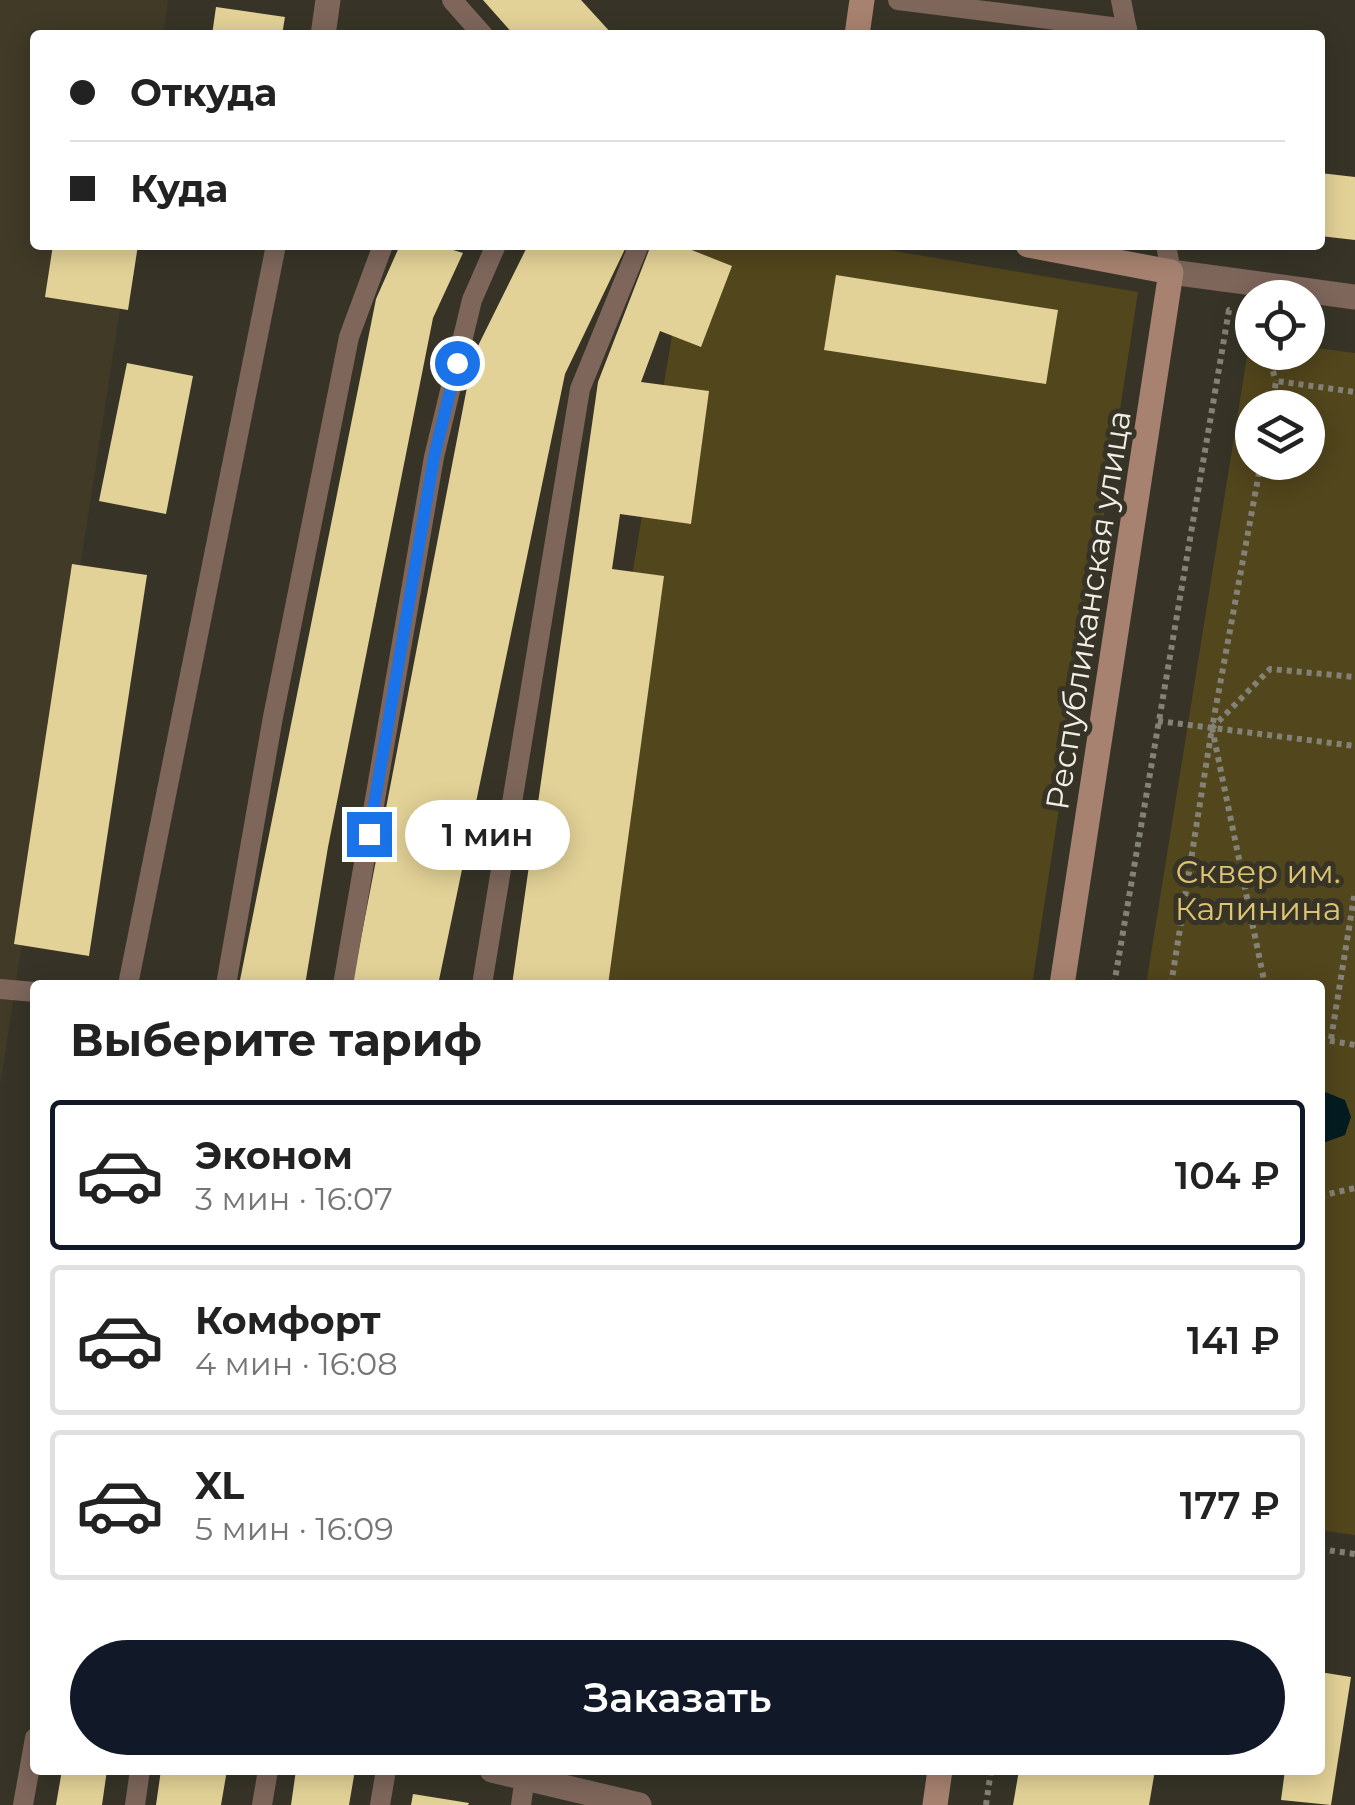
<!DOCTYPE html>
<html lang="ru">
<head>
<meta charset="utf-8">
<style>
	body { margin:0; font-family:Montserrat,sans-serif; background:#f2f2f2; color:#222; height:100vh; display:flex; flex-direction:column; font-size:38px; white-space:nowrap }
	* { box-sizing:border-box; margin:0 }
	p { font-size:32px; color:#767676 }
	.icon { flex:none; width:55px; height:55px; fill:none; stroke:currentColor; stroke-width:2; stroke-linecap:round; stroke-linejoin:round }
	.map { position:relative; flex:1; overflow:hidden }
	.sheet { position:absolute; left:30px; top:980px; width:1295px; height:795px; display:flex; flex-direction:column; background:#fff; border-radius:10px; box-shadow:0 5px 25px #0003 }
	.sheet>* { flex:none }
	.banner { position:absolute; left:30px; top:30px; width:1295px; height:220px; border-radius:10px; box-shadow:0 5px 25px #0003; display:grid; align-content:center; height:220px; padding:0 40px; background:#fff }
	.fabs { position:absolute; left:1235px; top:280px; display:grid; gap:20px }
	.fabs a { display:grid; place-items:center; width:90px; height:90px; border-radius:50%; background:#fff; box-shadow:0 5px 25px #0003; font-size:50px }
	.end { position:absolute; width:45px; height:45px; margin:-22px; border:12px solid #1a73e8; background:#fff; box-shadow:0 0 0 5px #fff }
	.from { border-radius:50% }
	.bubble { position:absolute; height:70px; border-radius:35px; background:#fff; box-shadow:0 5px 25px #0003; font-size:32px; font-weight:600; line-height:70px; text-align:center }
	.banner b { display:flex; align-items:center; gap:35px; height:95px; font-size:38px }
	.banner b+b { border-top:2px solid #e0e0e0 }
	.banner i { width:25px; height:25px; background:#222 }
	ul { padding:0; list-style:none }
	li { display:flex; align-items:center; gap:30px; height:150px; margin:0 20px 15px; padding:0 20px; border:5px solid #e0e0e0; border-radius:10px }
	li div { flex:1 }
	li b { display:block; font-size:38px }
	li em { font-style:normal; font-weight:600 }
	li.on { border-color:#111827 }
	li>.icon { width:90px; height:90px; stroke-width:1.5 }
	h2 { padding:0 40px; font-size:45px; line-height:120px }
	.button { display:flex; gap:20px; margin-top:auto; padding:20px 40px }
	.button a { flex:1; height:115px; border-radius:60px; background:#111827; color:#fff; font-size:40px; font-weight:600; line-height:115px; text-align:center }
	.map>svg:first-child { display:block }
</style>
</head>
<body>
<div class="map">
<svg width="1355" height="1805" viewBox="0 0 1355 1805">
	<rect width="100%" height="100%" fill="#373427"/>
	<path fill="#403a27" d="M0,0h168l-5,35h-128v210h95l-130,841z"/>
	<g fill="#52461c" fill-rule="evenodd">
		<path d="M687,245h171l280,47 -106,693h-468z"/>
		<path d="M1250,338l2,14h56v-5l47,6v1182l-35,-5v-545h-174zM1252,408h56v54h-56z"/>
	</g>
	<path fill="#041c21" d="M1320,1090l25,10 6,17 -6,18 -25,9z"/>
	<g fill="#e3d297">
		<path d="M483,0h98l32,35h-99z"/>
		<path d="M216,7l69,10 -3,18h-70z"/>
		<path d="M1320,173l35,4v63l-35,-4z"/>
		<path d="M53,245h85l-10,65 -83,-13z"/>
		<path d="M400,245h37l26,8 -30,65 -105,529 -23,138h-66l137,-686z"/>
		<path d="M528,245h89l8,4 -60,125 -127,611h-86l121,-629z"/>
		<path d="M651,245h28l53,21 -31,81 -41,-16 -19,51 68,9 -18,133 -71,-10 -8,55 52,7 -56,409h-96l86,-603z"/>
		<path d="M836,275l222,35 -12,74 -222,-34z"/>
		<path d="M127,363l66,13 -27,138 -67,-13z"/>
		<path d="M72,564l75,11 -58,381 -75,-12z"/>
		<path d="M1320,1672l31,5 -20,128 -50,-5 4,-30h35z"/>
		<path d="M62,1770h45l-5,35h-46z"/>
		<path d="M161,1770h66l-6,35h-65z"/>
		<path d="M296,1770h59l-6,35h-58z"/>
		<path d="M1019,1770h136l-6,35h-136z"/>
		<path d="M413,1794l56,9 -1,2h-57z"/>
	</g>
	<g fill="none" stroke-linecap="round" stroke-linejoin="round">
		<g stroke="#848276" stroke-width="6" stroke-dasharray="5 5" stroke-linecap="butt">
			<path d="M1267,352l9,29"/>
			<path d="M1272,408l4,-27 79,11"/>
			<path d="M1261,462l-49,266 58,-59 85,8"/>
			<path d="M1158,721l197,25"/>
			<path d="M1114,985l115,-675 4,1"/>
			<path d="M1171,985l41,-257 53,257"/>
			<path d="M1320,1039l35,6"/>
			<path d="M1331,1039l24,-148"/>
			<path d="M1320,1196l35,-8"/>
			<path d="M1320,1549l35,5"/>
			<path d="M986,1805l5,-35"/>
		</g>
		<g stroke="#7e665b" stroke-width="20">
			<path d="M452,0l31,35"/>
			<path d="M898,0l229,29"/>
			<path d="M1121,0l7,35"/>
			<path d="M1166,245l5,27"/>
			<path d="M128,985l148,-740"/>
			<path d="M226,985l47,-268 76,-380 34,-92"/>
			<path d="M343,985l91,-528 38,-157 24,-55"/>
			<path d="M482,985l98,-596 59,-144"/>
			<path d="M0,989l35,3"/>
			<path d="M23,1805l12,-67"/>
			<path d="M135,1805l5,-35"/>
			<path d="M262,1805l6,-35"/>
			<path d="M380,1805l6,-35"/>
			<path d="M521,1805l4,-29"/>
		</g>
		<g stroke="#7e665b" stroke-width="25">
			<path d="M323,35l5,-35"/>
			<path d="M1171,272l184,25"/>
			<path d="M492,1770l147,35"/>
		</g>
		<g stroke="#a78270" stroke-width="25">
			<path d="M857,35l5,-35"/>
			<path d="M1028,245l143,27 -109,713"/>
			<path d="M935,1805l5,-35"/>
		</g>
	</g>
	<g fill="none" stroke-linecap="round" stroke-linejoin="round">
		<path stroke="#1a73e8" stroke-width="12" d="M369,834l65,-377 23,-94"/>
	</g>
	<g text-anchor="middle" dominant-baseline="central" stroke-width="10" stroke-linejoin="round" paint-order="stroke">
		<g font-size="32" fill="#f0eee5" stroke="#373427">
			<text transform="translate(1088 610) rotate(-81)">Республиканская улица</text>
		</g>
		<g font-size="32" fill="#dcc470" stroke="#373427">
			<text x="1258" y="871">Сквер им.<tspan x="1258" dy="37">Калинина</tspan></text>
		</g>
	</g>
</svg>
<div class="fabs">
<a><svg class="icon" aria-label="locate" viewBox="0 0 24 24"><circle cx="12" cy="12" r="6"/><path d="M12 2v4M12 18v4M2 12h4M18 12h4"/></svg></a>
<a><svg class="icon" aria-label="layers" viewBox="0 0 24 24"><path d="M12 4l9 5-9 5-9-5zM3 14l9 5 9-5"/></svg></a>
</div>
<i class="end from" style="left:457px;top:363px"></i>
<i class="end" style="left:369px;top:834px"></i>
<div class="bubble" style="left:405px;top:800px;width:165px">1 мин</div>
<div class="banner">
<b><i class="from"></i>Откуда</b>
<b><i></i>Куда</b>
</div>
<section class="sheet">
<h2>Выберите тариф</h2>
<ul>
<li class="on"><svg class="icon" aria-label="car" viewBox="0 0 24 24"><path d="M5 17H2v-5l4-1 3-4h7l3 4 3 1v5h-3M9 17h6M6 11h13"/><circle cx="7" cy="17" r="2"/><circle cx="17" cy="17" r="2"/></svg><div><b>Эконом</b><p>3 мин · 16:07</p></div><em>104 ₽</em></li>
<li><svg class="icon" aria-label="car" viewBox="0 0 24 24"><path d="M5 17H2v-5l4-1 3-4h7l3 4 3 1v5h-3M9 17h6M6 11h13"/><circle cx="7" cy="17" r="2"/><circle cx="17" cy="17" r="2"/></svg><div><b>Комфорт</b><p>4 мин · 16:08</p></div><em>141 ₽</em></li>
<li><svg class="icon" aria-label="car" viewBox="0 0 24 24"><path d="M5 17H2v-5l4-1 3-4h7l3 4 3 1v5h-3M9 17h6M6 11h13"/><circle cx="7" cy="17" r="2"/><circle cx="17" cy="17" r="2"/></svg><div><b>XL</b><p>5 мин · 16:09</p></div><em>177 ₽</em></li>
</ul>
<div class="button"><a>Заказать</a></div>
</section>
</div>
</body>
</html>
